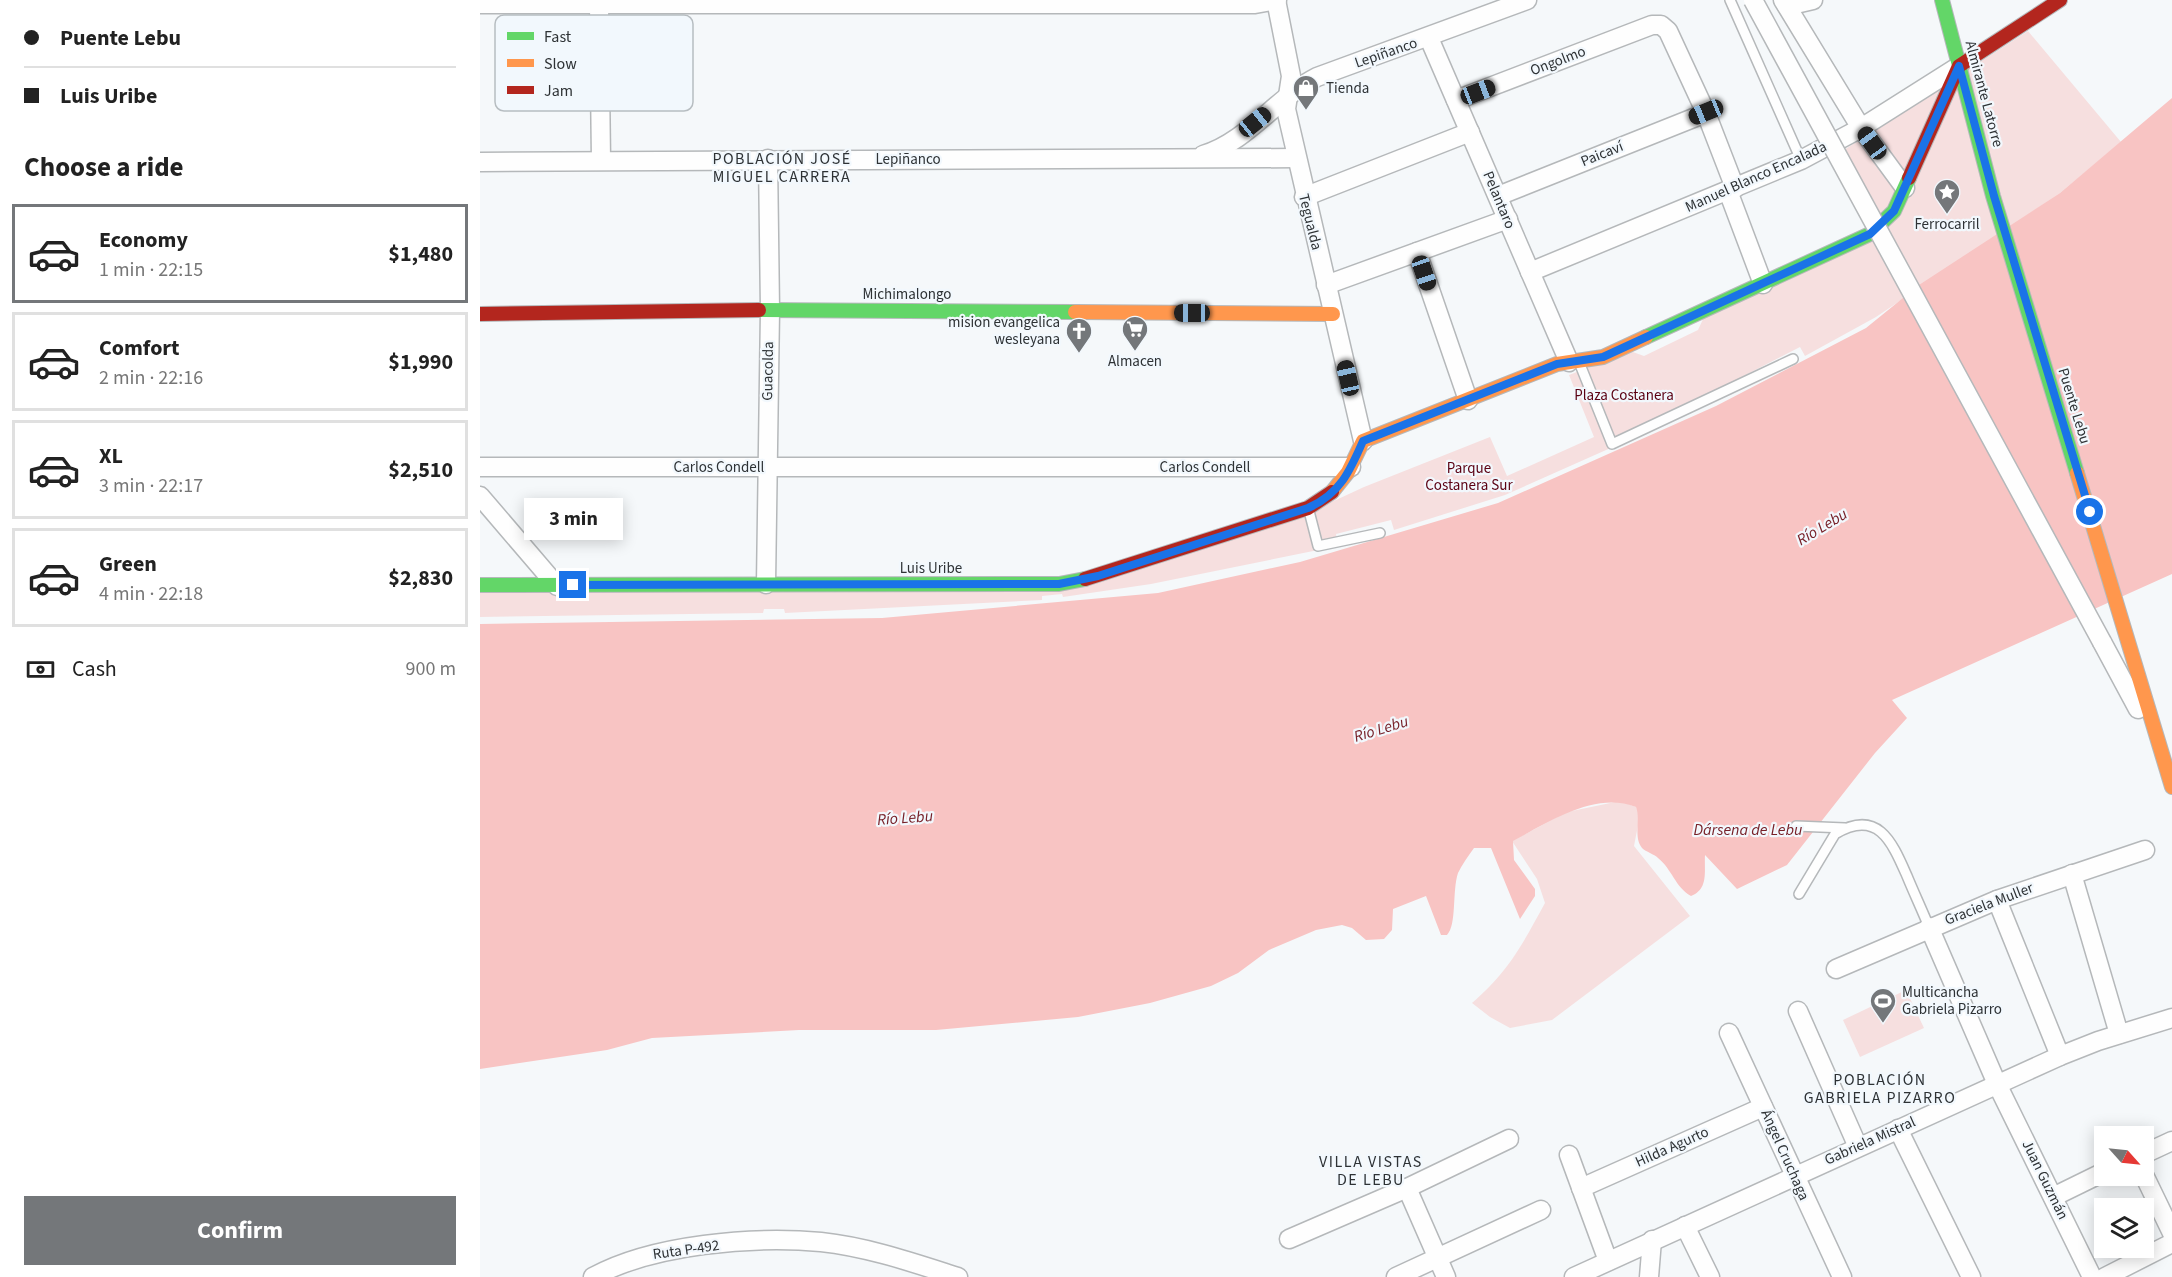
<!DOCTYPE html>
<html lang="en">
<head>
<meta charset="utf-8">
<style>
	body { margin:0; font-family:"Source Sans 3",sans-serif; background:#f2f2f2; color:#222; height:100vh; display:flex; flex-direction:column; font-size:22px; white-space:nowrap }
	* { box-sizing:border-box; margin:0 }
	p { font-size:20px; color:#767676 }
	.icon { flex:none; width:33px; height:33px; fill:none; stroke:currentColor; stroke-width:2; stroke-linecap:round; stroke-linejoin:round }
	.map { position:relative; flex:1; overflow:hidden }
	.sheet { display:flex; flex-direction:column; background:#fff; width:480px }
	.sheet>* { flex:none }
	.guide { display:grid; align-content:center; height:132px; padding:0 24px; background:#fff }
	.needle { width:39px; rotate:117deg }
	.tools { position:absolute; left:1614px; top:1126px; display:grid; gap:12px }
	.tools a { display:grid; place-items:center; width:60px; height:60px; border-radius:0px; background:#fff; box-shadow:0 3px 15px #0003; font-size:30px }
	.end { position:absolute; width:27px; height:27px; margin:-14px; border:8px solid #1a73e8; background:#fff; box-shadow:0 0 0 3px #fff }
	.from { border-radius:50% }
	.bubble { position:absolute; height:42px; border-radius:0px; background:#fff; box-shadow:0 3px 15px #0003; font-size:20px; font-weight:700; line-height:42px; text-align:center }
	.car { position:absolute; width:18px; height:36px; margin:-18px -9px; border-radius:8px; box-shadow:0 0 4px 2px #0007; background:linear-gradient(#222 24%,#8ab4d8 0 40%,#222 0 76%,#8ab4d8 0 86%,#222 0) }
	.guide b { display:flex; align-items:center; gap:21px; height:57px; font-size:22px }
	.guide b+b { border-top:2px solid #e0e0e0 }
	.guide i { width:15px; height:15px; background:#222 }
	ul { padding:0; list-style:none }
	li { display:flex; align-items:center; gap:18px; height:99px; margin:0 12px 9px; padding:0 12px; border:3px solid #e0e0e0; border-radius:0px }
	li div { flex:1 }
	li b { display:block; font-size:22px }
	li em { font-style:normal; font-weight:700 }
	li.current { border-color:#74777a }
	li>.icon { width:54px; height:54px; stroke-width:1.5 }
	h2 { padding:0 24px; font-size:27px; line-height:72px }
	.pay { display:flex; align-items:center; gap:15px; height:66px; padding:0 24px; font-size:22px }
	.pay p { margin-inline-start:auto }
	.button { display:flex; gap:12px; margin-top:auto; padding:12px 24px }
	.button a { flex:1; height:69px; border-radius:0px; background:#74777a; color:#fff; font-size:24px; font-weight:700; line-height:69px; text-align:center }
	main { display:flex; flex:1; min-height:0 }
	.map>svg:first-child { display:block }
</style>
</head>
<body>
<main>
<section class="sheet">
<div class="guide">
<b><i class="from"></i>Puente Lebu</b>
<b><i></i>Luis Uribe</b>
</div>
<h2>Choose a ride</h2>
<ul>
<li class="current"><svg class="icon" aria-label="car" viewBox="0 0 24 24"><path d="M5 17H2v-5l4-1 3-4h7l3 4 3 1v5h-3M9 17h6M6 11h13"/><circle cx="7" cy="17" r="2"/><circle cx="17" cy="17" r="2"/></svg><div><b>Economy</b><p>1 min · 22:15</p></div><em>$1,480</em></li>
<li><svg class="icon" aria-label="car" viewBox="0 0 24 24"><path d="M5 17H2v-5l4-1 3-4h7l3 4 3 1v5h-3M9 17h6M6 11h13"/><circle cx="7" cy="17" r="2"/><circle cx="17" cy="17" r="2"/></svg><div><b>Comfort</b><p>2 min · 22:16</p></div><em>$1,990</em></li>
<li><svg class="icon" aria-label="car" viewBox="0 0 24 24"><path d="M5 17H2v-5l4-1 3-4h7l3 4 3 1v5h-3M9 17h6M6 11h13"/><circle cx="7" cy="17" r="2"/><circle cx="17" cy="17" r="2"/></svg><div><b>XL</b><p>3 min · 22:17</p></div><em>$2,510</em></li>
<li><svg class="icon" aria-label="car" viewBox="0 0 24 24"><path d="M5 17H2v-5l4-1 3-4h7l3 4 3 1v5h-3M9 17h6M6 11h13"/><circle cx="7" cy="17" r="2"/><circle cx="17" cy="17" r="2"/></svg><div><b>Green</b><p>4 min · 22:18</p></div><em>$2,830</em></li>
</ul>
<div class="pay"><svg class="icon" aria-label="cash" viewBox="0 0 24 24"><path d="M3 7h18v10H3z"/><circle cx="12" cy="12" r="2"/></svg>Cash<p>900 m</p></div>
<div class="button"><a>Confirm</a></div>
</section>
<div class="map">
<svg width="1692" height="1277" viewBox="0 0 1692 1277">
	<rect width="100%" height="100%" fill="#f5f8fa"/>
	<g fill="#f6dfdf">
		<path d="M1548,31l93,111 -61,51 -184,124 -71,39 -5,-9 -72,37 4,10 -227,101 -111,35 -3,-10 -55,14 2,12 -187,38 -88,13 -1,-3 -20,2v4l-257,13 -1,-4h-20l-1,4 -283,4v-27l577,-2 279,-88 28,-13 126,-50 17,39 87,-39 -25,-62 61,-24 14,5 54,-26 6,-13 182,-85 -42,-82z"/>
		<path d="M1140,801l16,6 4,8 -6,31 56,70 -138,104 -42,8 -20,-11 -18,-14c37,-32 50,-58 73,-100l-8,-24 -25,-38 55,-29z"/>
		<path d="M1426,990l18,38 -64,29 -17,-37z"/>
	</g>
	<path fill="#f8c4c3" d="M1692,98v476l-280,126 15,18 -32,35 -88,112 -50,24 -32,-34c-1,16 4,34 -14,41 -16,-9 -19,-27 -33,-38 -4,-4 -12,-6 -16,-10 -9,-11 -1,-29 -6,-41 -41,-16 -87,15 -123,34l1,19 21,29v7l-15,23 -29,-71h-17c-6,8 -12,17 -16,25 -6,18 -1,52 -11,62h-6l-15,-39 -33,13 -1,21 -8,9 -18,1 -14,-12 -10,-3 -26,5 -47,20 -31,23 -27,13 -61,17 -72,14 -142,13h-137l-147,8 -45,12 -127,19v-445l402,-6 276,-25 142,-31 198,-59 218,-97 150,-78 53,-43 141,-92z"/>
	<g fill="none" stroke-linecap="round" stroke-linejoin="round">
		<g stroke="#b5b8ba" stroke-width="12">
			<g id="lane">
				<path d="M1250,0l71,160"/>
				<path d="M1099,362l33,82 181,-85"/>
				<path d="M829,511l9,35 62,-13"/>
				<path d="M1316,826l49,2"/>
				<path d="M1319,894l36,-60c43,-26 57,8 72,42 7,17 15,34 22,51"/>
			</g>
		</g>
		<g stroke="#b5b8ba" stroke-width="21">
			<g id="street">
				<path d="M796,0l15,76 -5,33 77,332"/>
				<path d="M1303,0l78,128 44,60"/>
				<path d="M0,4h775l22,-4"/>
				<path d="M119,5l2,155"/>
				<path d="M1307,6l26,-6"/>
				<path d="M949,38l140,324"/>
				<path d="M976,100l196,-75h9l7,6 38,82 29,75"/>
				<path d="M723,155c44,-13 73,-57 114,-78l210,-77"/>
				<path d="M0,162l816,-4"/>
				<path d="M1248,191l35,93"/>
				<path d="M1018,196l208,-83"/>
				<path d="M824,197l166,-65"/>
				<path d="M937,252l51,148"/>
				<path d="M1050,272l271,-112 60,-32 98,-62"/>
				<path d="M846,285l182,-66"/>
				<path d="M0,467h871"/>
				<path d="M0,496l77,90"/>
				<path d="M286,584l4,-274 -2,-151"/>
				<path d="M1622,642l36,67"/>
				<path d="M1592,874l47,160"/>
				<path d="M1517,900l63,156"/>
				<path d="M1449,927l68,157 95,193"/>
				<path d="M1356,969l161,-69 148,-50"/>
				<path d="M1318,1011l60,136"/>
				<path d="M1249,1033l113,244"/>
				<path d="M1418,1129l73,148"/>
				<path d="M1664,1154l28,-13"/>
				<path d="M1089,1155l39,106"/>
				<path d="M1664,1175l28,58"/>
				<path d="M927,1188l39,89"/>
				<path d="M1101,1188l182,-81"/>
				<path d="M1573,1197l51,-25"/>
				<path d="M1205,1226l25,51"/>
				<path d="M809,1239l118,-51 102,-49"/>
				<path d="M113,1277c60,-33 161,-41 228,-35 47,5 93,21 137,35"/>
				<path d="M916,1277l145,-67"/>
				<path d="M1094,1277l486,-221 38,-15 74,-23"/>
				<path d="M1169,1277l3,-37"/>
				<path d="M1625,1277l67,-34"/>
			</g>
		</g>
		<g stroke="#b5b8ba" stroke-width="16">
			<g id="fast">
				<path d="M1462,0l51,196 84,277"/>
				<path d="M279,310l316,2"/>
				<path d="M1166,337l224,-103 24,-23 15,-33"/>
				<path d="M0,585l579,-1 26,-5"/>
			</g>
		</g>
		<g stroke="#b5b8ba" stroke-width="16">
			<g id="slow">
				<path d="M595,312l258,2"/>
				<path d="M1597,473l95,314"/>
				<path d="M852,492l16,-20 15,-31 194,-77 46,-7 43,-20"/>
			</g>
		</g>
		<g stroke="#b5b8ba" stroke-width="16">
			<g id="jam">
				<path d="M1429,178l50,-112 101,-66"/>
				<path d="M0,314l279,-4"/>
				<path d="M605,579l223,-71 24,-16"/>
			</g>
		</g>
		<use href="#lane" stroke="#fefefe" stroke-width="9"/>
		<use href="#street" stroke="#fefefe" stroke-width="18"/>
		<use href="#fast" stroke="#63d668" stroke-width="14"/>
		<use href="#slow" stroke="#ff974d" stroke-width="14"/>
		<use href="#jam" stroke="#b3261e" stroke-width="14"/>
		<g stroke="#b5b8ba" stroke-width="21" stroke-linecap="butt">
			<path id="street-bridge" d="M1273,0l349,642"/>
		</g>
		<use href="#street-bridge" stroke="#fefefe" stroke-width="18"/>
	</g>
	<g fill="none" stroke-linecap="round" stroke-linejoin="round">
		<path stroke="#1a73e8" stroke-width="8" d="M93,585l486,-1 39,-8 210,-68c32,-14 42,-37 55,-67l194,-77 46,-7 267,-123 24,-23 65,-145 35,130 96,316"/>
	</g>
	<defs>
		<g id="shop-pin" transform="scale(1.35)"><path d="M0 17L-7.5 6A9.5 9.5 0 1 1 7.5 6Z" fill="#74777a" stroke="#f2f8fd"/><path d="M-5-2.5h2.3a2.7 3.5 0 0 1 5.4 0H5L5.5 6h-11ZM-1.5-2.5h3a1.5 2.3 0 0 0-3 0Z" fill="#fff"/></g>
		<g id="sight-pin" transform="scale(1.35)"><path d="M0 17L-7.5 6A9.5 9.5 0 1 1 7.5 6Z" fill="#74777a" stroke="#f2f8fd"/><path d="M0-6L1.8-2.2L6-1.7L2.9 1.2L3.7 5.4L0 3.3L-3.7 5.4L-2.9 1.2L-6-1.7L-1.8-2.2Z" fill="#fff"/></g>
		<g id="supermarket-pin" transform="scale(1.35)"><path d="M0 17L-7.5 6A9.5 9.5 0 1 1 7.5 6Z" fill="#74777a" stroke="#f2f8fd"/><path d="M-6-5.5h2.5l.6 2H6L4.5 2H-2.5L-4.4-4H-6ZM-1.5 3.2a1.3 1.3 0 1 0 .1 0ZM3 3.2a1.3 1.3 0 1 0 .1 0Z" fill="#fff"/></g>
		<g id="church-pin" transform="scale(1.35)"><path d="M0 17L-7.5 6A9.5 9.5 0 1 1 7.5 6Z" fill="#74777a" stroke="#f2f8fd"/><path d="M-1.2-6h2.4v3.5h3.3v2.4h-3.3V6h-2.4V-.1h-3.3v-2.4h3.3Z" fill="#fff"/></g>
		<g id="stadium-pin" transform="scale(1.35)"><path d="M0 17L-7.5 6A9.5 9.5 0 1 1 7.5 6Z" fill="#74777a" stroke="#f2f8fd"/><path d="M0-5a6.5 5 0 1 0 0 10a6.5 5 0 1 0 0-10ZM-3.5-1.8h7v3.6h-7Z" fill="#fff"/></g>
	</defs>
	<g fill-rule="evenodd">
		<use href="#shop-pin" x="826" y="88"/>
		<use href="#sight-pin" x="1467" y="192"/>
		<use href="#supermarket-pin" x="655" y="329"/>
		<use href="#church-pin" x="599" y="331"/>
		<use href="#stadium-pin" x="1403" y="1001"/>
	</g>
	<g text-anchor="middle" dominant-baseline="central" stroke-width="4.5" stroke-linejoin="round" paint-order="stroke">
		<g font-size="15" fill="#2e3235" stroke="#f2f8fd">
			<text transform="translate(906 53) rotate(-19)">Lepiñanco</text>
			<text transform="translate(1078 61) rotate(-21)">Ongolmo</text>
			<text transform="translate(1504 94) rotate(75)">Almirante Latorre</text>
			<text transform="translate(1122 154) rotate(-22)">Paicaví</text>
			<text x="428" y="159">Lepiñanco</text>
			<text transform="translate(1276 177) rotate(-24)">Manuel Blanco Encalada</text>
			<text transform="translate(1019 200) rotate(67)">Pelantaro</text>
			<text transform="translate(830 222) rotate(76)">Tegualda</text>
			<text x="427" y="294">Michimalongo</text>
			<text transform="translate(288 371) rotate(-89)">Guacolda</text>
			<text transform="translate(1594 406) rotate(73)">Puente Lebu</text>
			<text x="239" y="467">Carlos Condell</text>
			<text x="725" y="467">Carlos Condell</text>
			<text x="451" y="568">Luis Uribe</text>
			<text transform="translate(1509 904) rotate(-21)">Graciela Muller</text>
			<text transform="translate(1390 1141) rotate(-24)">Gabriela Mistral</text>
			<text transform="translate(1192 1147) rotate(-24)">Hilda Agurto</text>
			<text transform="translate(1305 1155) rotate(66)">Ángel Cruchaga</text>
			<text transform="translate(1565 1180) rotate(64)">Juan Guzmán</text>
			<text transform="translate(206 1250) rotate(-8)">Ruta P-492</text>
		</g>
		<g font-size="15" fill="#2e3235" stroke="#f2f8fd" text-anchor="start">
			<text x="846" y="88">Tienda</text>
			<text x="1467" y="224" text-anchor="middle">Ferrocarril</text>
			<text x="580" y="322" text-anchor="end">mision evangelica<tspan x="580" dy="17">wesleyana</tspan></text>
			<text x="655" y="361" text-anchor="middle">Almacen</text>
			<text x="1422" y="992">Multicancha<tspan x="1422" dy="17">Gabriela Pizarro</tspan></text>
		</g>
		<g font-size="15" fill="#5b0012" stroke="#f2f8fd">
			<text x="1144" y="395">Plaza Costanera</text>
			<text x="989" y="468">Parque<tspan x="989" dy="17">Costanera Sur</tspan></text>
		</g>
		<g font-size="16" letter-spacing="1.5" fill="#2e3235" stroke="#f2f8fd">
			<text x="302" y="159">POBLACIÓN JOSÉ<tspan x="302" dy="18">MIGUEL CARRERA</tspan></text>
			<text x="1400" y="1080">POBLACIÓN<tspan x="1400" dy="18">GABRIELA PIZARRO</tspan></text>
			<text x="891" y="1162">VILLA VISTAS<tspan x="891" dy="18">DE LEBU</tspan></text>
		</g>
		<g font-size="16" font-style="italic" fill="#772028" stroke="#f2f8fd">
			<text transform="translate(1342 527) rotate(-31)">Río Lebu</text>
			<text transform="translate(901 729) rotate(-17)">Río Lebu</text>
			<text transform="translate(425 818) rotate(-4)">Río Lebu</text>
			<text x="1268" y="830">Dársena de Lebu</text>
		</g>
	</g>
	<rect x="15" y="15" width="198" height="96" rx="9" fill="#f2f8fd" stroke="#b7bdc1" stroke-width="1.5"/>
	<rect x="27" y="32" width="27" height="8" fill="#63d668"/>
	<rect x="27" y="59" width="27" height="8" fill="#ff974d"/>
	<rect x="27" y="86" width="27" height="8" fill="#b3261e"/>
	<g font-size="16" fill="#2e3235">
		<text x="64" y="42">Fast</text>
		<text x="64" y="69">Slow</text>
		<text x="64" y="96">Jam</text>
	</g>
</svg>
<div class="tools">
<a><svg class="needle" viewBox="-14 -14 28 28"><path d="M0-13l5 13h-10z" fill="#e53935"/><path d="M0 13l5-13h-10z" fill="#767676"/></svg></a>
<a><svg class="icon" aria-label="layers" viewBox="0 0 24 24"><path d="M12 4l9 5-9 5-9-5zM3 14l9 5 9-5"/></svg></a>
</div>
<i class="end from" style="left:1610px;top:512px"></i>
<i class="end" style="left:93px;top:585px"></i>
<div class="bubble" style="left:44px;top:498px;width:99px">3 min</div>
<i class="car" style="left:998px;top:92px;rotate:69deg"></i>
<i class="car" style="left:1226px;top:112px;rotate:248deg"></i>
<i class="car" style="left:775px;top:122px;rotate:51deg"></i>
<i class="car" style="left:1392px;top:143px;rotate:324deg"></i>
<i class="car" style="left:944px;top:273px;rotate:161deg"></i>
<i class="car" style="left:712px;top:313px;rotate:270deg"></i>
<i class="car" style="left:868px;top:378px;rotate:347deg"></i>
</div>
</main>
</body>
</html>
